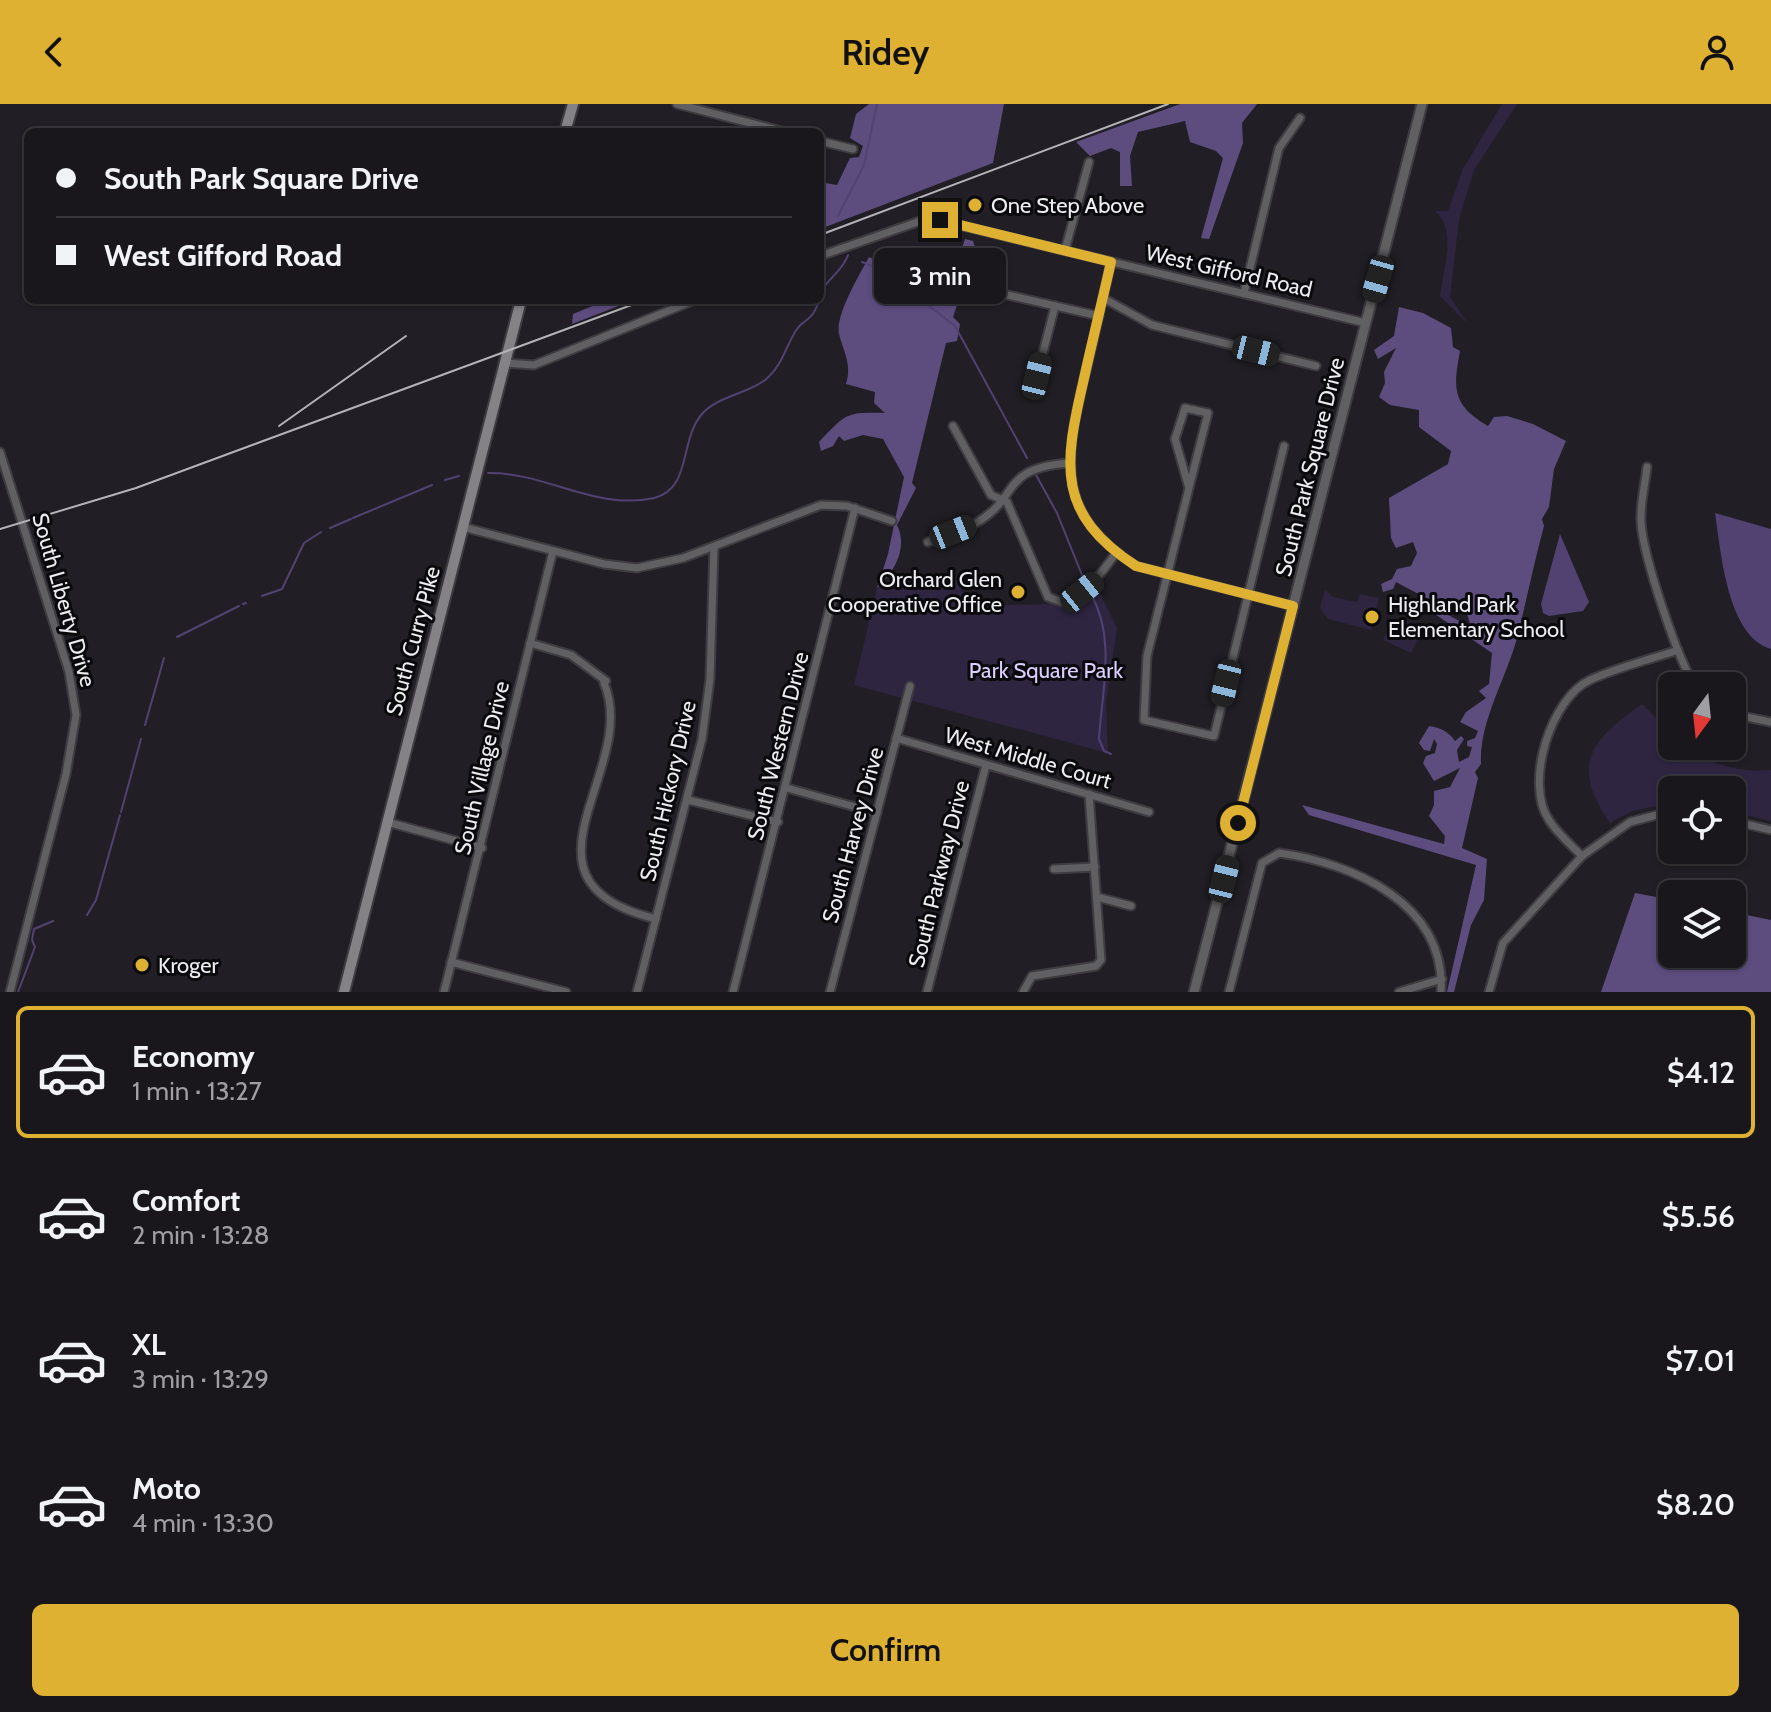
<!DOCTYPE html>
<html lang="en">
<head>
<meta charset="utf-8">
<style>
	body { margin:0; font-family:Cabin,sans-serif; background:#222025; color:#f1f3f6; height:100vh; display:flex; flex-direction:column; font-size:30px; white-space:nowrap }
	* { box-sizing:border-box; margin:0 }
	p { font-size:26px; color:#9f9fa3 }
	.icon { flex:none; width:44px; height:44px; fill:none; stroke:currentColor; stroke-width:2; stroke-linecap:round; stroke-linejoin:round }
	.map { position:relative; height:888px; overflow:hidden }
	.panel { display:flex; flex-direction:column; background:#19171c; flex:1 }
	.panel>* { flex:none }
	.banner { position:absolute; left:24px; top:24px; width:800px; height:176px; border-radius:12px; box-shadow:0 2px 6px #0004,0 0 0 2px #37363b; display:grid; align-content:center; height:176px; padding:0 32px; background:#19171c }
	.needle { width:52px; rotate:195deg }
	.tools { position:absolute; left:1658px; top:568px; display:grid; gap:16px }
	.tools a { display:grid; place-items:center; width:88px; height:88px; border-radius:12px; background:#19171c; box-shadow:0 2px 6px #0004,0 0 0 2px #37363b; font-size:40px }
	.end { position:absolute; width:36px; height:36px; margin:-18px; border:10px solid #deb133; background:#111; box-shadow:0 0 0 4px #111 }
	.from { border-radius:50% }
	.bubble { position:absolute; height:56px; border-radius:12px; background:#19171c; box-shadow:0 2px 6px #0004,0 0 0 2px #37363b; font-size:26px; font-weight:600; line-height:56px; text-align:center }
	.car { position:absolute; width:24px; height:48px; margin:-24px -12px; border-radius:10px; box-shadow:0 0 6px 2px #0007; background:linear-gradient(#222 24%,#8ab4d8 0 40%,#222 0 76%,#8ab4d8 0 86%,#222 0) }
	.banner b { display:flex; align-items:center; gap:28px; height:76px; font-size:30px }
	.banner b+b { border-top:2px solid #37363b }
	.banner i { width:20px; height:20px; background:#f1f3f6 }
	ul { padding:14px 0 0; list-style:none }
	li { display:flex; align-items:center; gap:24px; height:132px; margin:0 16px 12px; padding:0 16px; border:4px solid transparent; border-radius:12px }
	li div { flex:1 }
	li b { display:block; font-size:30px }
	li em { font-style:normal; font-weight:600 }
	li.active { border-color:#deb133 }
	li>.icon { width:72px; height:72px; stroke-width:1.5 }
	.action { display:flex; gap:16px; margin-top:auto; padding:16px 32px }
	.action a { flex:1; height:92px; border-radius:12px; background:#deb133; color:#111; font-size:32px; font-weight:600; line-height:92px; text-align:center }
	header { display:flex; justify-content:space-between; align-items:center; height:104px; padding:0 32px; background:#deb133; color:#111; font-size:36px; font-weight:600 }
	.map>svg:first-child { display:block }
</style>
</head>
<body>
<header><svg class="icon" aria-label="back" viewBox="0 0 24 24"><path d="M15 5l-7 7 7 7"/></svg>Ridey<svg class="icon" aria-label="person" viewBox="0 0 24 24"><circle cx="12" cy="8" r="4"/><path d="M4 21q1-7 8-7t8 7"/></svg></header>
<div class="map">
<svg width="1771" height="888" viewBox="0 0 1771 888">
	<rect width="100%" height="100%" fill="#211f25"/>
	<g fill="#2e2541">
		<path d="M1502,0h15l-43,66 -15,49 -9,78 18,27 -28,-28c3,-27 18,-65 -5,-85h13l15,-42z"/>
		<path d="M955,472l11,23 41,6 51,-1 39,-16 20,40 -11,73 2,52 -254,-68 23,-97 6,-6 39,8z"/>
		<path d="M1325,486l8,7 24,5 3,-8 19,4 -8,32 -43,-11 -8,-11z"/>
		<path d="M1393,516l11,5 3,-4 16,7 -12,25 -28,-13z"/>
		<path d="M1642,600l30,30v12c16,0 21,7 35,13 21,10 42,13 64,11v51l-39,-9v-22h-60v13l-40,8 -22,12c-40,-58 -20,-82 32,-119z"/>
	</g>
	<g fill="#5d4d7f">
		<path d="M869,0h135l-11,59 -173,66v-47l17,3 13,-27 9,-1 4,-11 -13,-8 6,-24z"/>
		<path d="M1180,0h77l-15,19 1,20 -34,96 -8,-1 22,-80 -7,-7 -26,-9 -5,-21 -47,11 -8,24 2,30h-12v-34l-9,-4 -21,8 -14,-14z"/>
		<path d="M965,135l8,2 3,9 -23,67 7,7 -3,17 -11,2 -34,140 4,5 -19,37c11,22 -2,47 -20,63l11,-34 16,-77 -21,-38 -20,-4 -19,6 -5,-5 -6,10 -12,5 -2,-9c27,-28 26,-30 66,-29l-11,-10 1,-11 -29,-8c6,-20 -2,-31 -7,-50 -4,-19 21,-60 30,-77l32,14 10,17 38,-1z"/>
		<path d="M607,196h27l-62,24 1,-10z"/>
		<path d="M1399,203l24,6 28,15 2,19 7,4c-7,38 -8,54 28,75l6,-9 13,-1 26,8 33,17 -12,28 -5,38 -7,12 2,7c-10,37 -17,72 -26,108 -10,42 -39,86 -37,130l-6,8 3,6 -16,70 25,11 -3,41 -13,25 -17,67h-7l29,-127 -167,-50 -7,-10 142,39 1,-8 -16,-20 5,-11v-14l16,-4 10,-19 -26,13 -11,-18 3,-7 9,-3 2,-9 -3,-5 -4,12 -6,-1 -5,-7 10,-17c12,2 19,5 26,15l6,-5 3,3 -7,11 2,12 10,-5 3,-10 -5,-1v-5l8,-3 3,-7 -18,-9 6,-10 20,-14 -7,-7 10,-7 3,-31 -60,-41 -3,-7 42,22 -7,-24 -15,-5 -8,8 -45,-24 -3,7 -10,3 -2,-8 11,-5 5,-10 14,-3 6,-13 -4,-11 -17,6 -5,-10 -2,-40 59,-34 3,-13 -32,-24v-17l-29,-5 -11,-8 6,-14 -1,-11 12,-24 -18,11 -4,-9 20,-14z"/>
		<path d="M1635,789l37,7v54h60v-42l39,8v72h-170z"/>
	</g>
	<g fill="#514272">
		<path d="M1715,409l56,16v120c-44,-13 -50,-97 -56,-136z"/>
		<path d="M1560,430l29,68 -6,9 -34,5 -6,-3 -2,-9z"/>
	</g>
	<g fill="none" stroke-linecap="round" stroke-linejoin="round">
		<g stroke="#514272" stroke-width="2">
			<path d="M838,112l26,-51 13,-61"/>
			<path d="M862,158l19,7 74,57 72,132"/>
			<path d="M488,369c57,-1 109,38 166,25 38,-9 25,-58 48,-84 16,-18 45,-20 63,-34 17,-13 21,-35 32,-51 4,-6 10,-8 14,-13 7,-7 8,-18 12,-27 7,-12 20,-19 25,-34"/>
			<path d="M1036,371l21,38 27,67"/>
			<path d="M445,376l14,-4"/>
			<path d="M353,414l79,-33"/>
			<path d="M330,424l21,-9"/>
			<path d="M1091,490c25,45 11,96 8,145l5,12 7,3"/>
			<path d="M262,492l20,-7 22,-46 17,-11"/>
			<path d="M243,500l3,-1"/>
			<path d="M177,533l62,-31"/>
			<path d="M145,621l19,-67"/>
			<path d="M121,708l20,-73"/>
			<path d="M87,811l9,-15 24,-85"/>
			<path d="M18,888l17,-45 -3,-7 2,-11 19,-8"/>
		</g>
		<g stroke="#3e3c41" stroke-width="11">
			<g id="minor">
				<path d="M677,0l108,28"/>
				<path d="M820,37l33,8"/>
				<path d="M1065,146l24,-88"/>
				<path d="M820,152l109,-38 437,105"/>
				<path d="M1111,158c-9,40 -18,81 -28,121 -19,82 -26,131 53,183l157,40"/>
				<path d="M977,184l122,28"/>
				<path d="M1244,189l35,-145 21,-30"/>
				<path d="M1103,194l49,27 164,41"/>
				<path d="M506,259l28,2 161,-65"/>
				<path d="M1037,272l18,-70"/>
				<path d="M953,322l38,69 16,7 41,95 13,5c26,-8 40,-28 55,-49"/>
				<path d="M0,348l69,220 7,43 -10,59 -56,218"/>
				<path d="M1647,363c-2,18 -7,37 -6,55 2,34 36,136 54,164"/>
				<path d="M1189,384l19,-75 -23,-5 -10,31 14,49 -42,168 -3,64 70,16 70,-290"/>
				<path d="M463,423l141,37 33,4 46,-10 138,-53 26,1 45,15"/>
				<path d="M928,438c16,-6 33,-11 48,-19 45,-26 23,-54 92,-60"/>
				<path d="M530,539l41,12 35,26"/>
				<path d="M604,579c37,87 -103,198 52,236"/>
				<path d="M1732,610l39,8"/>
				<path d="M896,634l253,74"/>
				<path d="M787,684l90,25"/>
				<path d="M688,696l90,22"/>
				<path d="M1732,717l39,9"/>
				<path d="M387,718l95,26"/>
				<path d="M1582,752c-11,-11 -25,-23 -33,-36 -25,-37 2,-122 41,-140 28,-13 59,-20 88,-30"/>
				<path d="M1054,765l41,-2"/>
				<path d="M1097,793l34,9"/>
				<path d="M451,858l115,30"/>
				<path d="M444,888l109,-441"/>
				<path d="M637,888l65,-253 8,-60 4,-132"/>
				<path d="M733,888l122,-484"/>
				<path d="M830,888l80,-306"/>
				<path d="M927,888l59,-227"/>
				<path d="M1023,888l9,-16 64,-10 5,-6 -12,-166"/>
				<path d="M1229,888l33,-129 17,-10c73,10 167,50 162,139"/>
				<path d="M1399,888l43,-13"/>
				<path d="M1489,888l14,-49 79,-87 48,-34 42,-11"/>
			</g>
		</g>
		<g stroke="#3e3c41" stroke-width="13">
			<path id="tertiary" d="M1194,888l228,-888"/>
		</g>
		<g stroke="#3e3c41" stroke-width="14">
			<g id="secondary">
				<path d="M565,28l8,-28"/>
				<path d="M344,888l177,-692"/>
			</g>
		</g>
		<use href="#minor" stroke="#605f62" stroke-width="7"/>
		<use href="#tertiary" stroke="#605f62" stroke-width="9"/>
		<use href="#secondary" stroke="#848287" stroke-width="10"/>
		<g stroke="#b4b3b8" stroke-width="2">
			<path d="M820,131l348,-131"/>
			<path d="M279,322l127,-90"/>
			<path d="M0,425l136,-41 509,-188"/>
		</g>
	</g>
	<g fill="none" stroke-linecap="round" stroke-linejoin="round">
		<path stroke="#deb133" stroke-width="10" d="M940,116l171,42c-9,40 -19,80 -28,121 -19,82 -27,131 53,183l157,40 -55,217"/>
	</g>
	<g fill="#deb133" stroke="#0a0a0c" stroke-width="3">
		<circle cx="975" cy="101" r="8"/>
		<circle cx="1018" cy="488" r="8"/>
		<circle cx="1372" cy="513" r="8"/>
		<circle cx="142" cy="861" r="8"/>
	</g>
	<g text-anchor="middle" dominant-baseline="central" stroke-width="6" stroke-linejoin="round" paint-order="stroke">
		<g font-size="22" fill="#edecf0" stroke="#0a0a0c" text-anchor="start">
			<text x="991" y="101">One Step Above</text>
			<text x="1002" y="475" text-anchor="end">Orchard Glen<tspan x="1002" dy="25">Cooperative Office</tspan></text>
			<text x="1388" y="500">Highland Park<tspan x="1388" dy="25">Elementary School</tspan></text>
			<text x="158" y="861">Kroger</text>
		</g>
		<g font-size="22" fill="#edecf0" stroke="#0a0a0c">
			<text transform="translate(1229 167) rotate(13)">West Gifford Road</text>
			<text transform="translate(1310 363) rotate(-76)">South Park Square Drive</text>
			<text transform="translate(64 496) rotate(74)">South Liberty Drive</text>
			<text transform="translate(413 537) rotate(-75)">South Curry Pike</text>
			<text transform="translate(778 642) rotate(-76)">South Western Drive</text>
			<text transform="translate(1028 654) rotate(16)">West Middle Court</text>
			<text transform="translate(482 664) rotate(-77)">South Village Drive</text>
			<text transform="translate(668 687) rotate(-77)">South Hickory Drive</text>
			<text transform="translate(853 731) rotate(-75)">South Harvey Drive</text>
			<text transform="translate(939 770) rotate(-76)">South Parkway Drive</text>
		</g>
		<g font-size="22" fill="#dccefe" stroke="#0a0a0c">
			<text x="1046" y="566">Park Square Park</text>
		</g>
	</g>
</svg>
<div class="tools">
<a><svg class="needle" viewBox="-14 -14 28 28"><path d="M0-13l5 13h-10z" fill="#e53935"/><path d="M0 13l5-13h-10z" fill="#9f9fa3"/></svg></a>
<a><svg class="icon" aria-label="locate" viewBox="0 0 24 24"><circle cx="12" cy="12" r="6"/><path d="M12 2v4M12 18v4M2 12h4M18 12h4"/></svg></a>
<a><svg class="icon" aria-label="layers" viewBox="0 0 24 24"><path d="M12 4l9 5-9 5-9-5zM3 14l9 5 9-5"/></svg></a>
</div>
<i class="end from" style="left:1238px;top:719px"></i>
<i class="end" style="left:940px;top:116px"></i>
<div class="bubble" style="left:874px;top:144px;width:132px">3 min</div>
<i class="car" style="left:1378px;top:175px;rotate:196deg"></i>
<i class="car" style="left:1256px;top:247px;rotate:104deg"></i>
<i class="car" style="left:1037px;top:272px;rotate:14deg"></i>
<i class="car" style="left:953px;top:428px;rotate:68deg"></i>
<i class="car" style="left:1082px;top:488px;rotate:51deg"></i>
<i class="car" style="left:1226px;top:579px;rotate:194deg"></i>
<i class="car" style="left:1224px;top:775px;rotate:14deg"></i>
<div class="banner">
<b><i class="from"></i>South Park Square Drive</b>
<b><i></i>West Gifford Road</b>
</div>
</div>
<section class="panel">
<ul>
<li class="active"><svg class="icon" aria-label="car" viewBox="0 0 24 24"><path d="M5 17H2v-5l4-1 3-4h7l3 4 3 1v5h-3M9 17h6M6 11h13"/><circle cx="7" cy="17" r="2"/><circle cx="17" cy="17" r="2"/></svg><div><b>Economy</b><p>1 min · 13:27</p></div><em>$4.12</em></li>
<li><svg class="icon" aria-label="car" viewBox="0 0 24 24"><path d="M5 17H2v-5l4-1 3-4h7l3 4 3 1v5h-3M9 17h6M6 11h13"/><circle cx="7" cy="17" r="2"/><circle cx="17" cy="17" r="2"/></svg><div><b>Comfort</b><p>2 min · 13:28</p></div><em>$5.56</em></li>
<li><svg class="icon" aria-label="car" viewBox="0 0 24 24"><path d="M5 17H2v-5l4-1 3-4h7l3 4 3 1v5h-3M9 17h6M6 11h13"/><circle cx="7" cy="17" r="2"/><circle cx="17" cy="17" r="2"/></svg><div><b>XL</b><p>3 min · 13:29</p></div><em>$7.01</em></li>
<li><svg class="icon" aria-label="car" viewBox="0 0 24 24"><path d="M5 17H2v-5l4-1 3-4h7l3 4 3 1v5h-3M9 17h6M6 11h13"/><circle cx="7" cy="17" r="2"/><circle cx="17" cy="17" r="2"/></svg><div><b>Moto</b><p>4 min · 13:30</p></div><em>$8.20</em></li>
</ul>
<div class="action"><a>Confirm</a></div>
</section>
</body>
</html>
